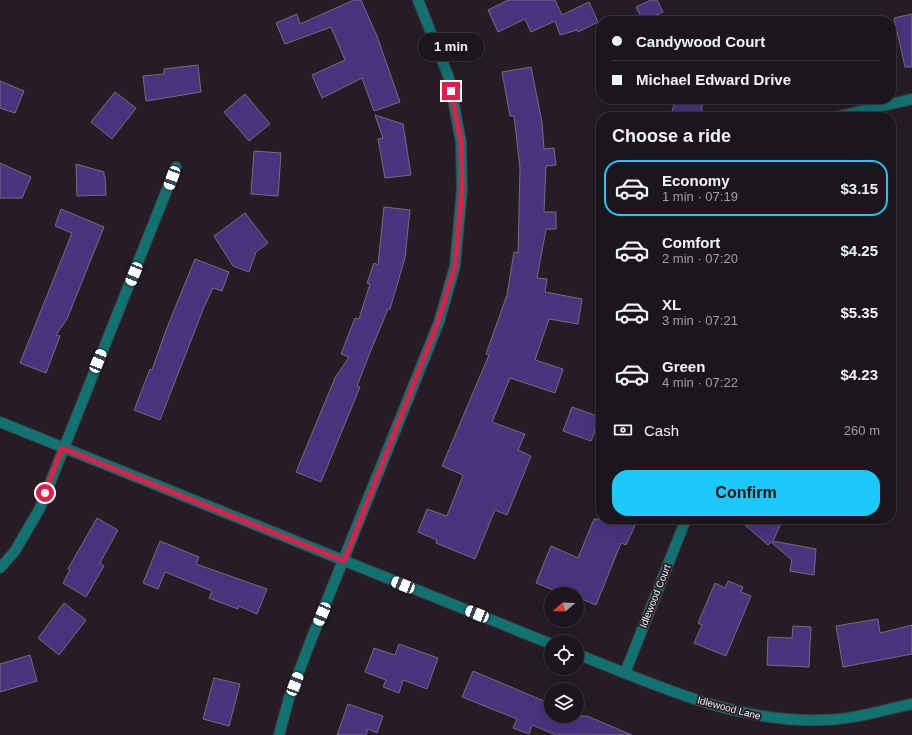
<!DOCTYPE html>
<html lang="en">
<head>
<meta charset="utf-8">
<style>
	body { margin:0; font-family:Helvetica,sans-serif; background:#292228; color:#f1f3f6; height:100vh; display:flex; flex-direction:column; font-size:15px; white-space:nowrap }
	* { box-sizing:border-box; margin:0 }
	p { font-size:13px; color:#a09fa3 }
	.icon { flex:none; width:22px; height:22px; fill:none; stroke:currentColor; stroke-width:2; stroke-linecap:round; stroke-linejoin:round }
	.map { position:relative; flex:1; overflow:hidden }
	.drawer { position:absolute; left:596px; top:112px; width:300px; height:412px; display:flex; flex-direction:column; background:#1c151b; border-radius:16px; box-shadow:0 4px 16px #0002,0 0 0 1px #3a343a }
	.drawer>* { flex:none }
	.hud { position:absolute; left:596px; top:16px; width:300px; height:88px; border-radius:16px; box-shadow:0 4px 16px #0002,0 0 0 1px #3a343a; display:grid; align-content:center; height:88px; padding:0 16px; background:#1c151b }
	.needle { width:26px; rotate:251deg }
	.controls { position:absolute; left:544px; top:587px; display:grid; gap:8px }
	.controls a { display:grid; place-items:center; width:40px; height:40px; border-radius:50%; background:#1c151b; box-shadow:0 4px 16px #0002,0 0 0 1px #3a343a; font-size:20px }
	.end { position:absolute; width:18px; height:18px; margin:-9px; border:5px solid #e11d48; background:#fff; box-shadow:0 0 0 2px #fff }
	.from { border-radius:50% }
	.bubble { position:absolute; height:28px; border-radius:14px; background:#1c151b; box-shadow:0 4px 16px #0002,0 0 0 1px #3a343a; font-size:13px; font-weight:700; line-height:28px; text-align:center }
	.car { position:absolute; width:12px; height:24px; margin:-12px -6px; border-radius:5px; box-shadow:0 0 3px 1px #0007; background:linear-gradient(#fff 24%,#345 0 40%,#fff 0 76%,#345 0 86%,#fff 0) }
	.hud b { display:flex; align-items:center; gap:14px; height:38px; font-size:15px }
	.hud b+b { border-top:1px solid #3a343a }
	.hud i { width:10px; height:10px; background:#f1f3f6 }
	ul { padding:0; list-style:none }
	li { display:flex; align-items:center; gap:12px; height:56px; margin:0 8px 6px; padding:0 8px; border:2px solid transparent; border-radius:16px }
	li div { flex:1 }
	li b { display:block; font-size:15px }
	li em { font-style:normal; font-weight:700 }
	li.active { border-color:#1bc9fc }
	li>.icon { width:36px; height:36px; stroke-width:1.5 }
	h2 { padding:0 16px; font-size:18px; line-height:48px }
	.pay { display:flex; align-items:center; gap:10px; height:44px; padding:0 16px; font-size:15px }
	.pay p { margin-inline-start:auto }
	.action { display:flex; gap:8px; margin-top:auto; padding:8px 16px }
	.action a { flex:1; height:46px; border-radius:16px; background:#1bc9fc; color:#111; font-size:16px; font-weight:700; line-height:46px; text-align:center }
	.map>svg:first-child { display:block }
</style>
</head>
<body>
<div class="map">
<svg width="912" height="735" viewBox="0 0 912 735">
	<rect width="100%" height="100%" fill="#251c24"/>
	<g fill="#4b327d" stroke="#716e7b">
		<path d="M354,0h7l16,36 23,66 -26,9 -12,-33 -40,20 -10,-23 33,-15 -14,-33 -46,17 -9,-21 21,-9 3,10z"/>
		<path d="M508,0h47l7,15 27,-13 9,20 -20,10 -1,-2 -17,5 -5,-14 -24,11 -6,-13 -27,13 -10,-22z"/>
		<path d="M651,0h6l6,12 -20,9 -7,-14z"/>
		<path d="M912,14v53h-7l-11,-49z"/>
		<path d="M198,65l3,27 -55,9 -3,-25 21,-2v-5z"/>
		<path d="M531,67l11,55 2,27 10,-1 2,17 -10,1 -2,46h12v17h-10l-9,49 10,1 -2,13 37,7 -4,25 -29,-5 -14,41 28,9 -8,24 -45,-15 -18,44 33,12 -7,16 13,6 -24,59 -12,-5 -20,49 -39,-16 1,-3 -19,-8 9,-23 20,7 16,-41 -21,-9 47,-111 -3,-1 21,-59 7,-43 4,1 2,-85 -6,-52h-4l-8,-44z"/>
		<path d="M0,81l24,10 -9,22 -15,-5z"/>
		<path d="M115,92l21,16 -24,31 -21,-17z"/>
		<path d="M245,94l25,30 -21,17 -25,-29z"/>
		<path d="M675,99h28l-2,18h-30z"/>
		<path d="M375,115l28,9 8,51 -26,3 -7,-39 5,-1z"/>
		<path d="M254,151l27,2 -3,43 -27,-2z"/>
		<path d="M0,163l31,14 -9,21h-22z"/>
		<path d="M76,164l28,8v4h1l1,19 -29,1z"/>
		<path d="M384,207l26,3 -5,48 -15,51h-2l-19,46 -12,31 3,1 -39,95 -25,-10 39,-94 14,-21 -8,-3 14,-36 4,1 11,-35 -3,-1 7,-20 4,2z"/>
		<path d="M61,209l43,18 -37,92 -11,16 4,1 -14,37 -26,-10 52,-130 -17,-7z"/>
		<path d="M245,213l23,30 -12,9 -7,20 -16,-6 -19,-30z"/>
		<path d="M195,259l34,13 -7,19 -9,-3 -9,19 -44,113 -26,-10 16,-41 2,1 14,-40z"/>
		<path d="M572,407l28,10 -9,24 -28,-10z"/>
		<path d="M97,518l21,12 -18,33 4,3 -18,31 -23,-14 7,-13 -2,-1z"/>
		<path d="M594,519h44l-12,26 -5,-2 -25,62 -19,-8v-3h-14l-27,-11 15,-37 27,12z"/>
		<path d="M738,519h45l-10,22 43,8 -2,26 -24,-4 2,-11 -21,-18 -3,3z"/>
		<path d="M160,541l39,16 -3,7 71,25 -10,25 -18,-8 -1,3 -29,-11 3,-7 -47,-19 -7,17 -15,-6z"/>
		<path d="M728,581l15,6 -2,5 10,4 -25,60 -32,-13 8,-18 -4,-2 17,-40 10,5z"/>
		<path d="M64,603l22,17 -27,35 -21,-17z"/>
		<path d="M878,619l2,14 32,-8v29l-69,13 -7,-41z"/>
		<path d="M793,626l18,1 -2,40 -42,-2 1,-28 24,1z"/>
		<path d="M399,644l39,14 -11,31 -24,-9 -4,13 -16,-6 3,-7 -21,-8 9,-24 21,7z"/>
		<path d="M30,655l7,26 -37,11v-28z"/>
		<path d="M473,671l78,33v12h36l45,19h-76l-24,-10 -3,9 -16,-6 4,-9 -55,-22z"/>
		<path d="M214,678l26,6 -11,42 -26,-7z"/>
		<path d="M348,704l35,12 -6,17 -9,-4 -2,6h-29z"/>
	</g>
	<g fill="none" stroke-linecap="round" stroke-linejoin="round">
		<g stroke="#423941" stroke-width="12">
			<g id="minor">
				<path d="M835,117l77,-18"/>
				<path d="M0,422l551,222"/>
				<path d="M0,568l15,-17 25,-43 136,-341"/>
				<path d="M577,654c79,31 158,69 245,66 30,0 61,-10 90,-16"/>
				<path d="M625,673l61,-154"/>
				<path d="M279,735l10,-37 22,-58 128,-318 16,-56 7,-77 -1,-47 -12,-64 -31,-78"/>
			</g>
		</g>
		<use href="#minor" stroke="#107271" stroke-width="10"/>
	</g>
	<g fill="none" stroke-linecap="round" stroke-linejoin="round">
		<path stroke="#e11d48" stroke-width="5" d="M45,493l17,-45 282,113 94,-239 17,-56 7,-77 -1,-47 -10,-51"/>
	</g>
	<g text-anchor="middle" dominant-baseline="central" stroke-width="3.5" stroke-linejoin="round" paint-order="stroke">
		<g font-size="10" fill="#f4eef3" stroke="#251c24">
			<text transform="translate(655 596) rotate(-68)">Idlewood Court</text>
			<text transform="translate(729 708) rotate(15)">Idlewood Lane</text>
		</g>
	</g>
</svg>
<div class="controls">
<a><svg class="needle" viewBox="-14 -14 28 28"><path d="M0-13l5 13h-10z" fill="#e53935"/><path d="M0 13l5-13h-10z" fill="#a09fa3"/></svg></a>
<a><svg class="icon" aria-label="locate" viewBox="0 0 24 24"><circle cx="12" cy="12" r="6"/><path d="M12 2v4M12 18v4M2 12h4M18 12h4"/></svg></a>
<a><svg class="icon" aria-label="layers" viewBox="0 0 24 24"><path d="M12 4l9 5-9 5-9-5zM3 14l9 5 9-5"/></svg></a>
</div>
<i class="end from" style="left:45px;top:493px"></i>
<i class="end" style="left:451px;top:91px"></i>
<div class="bubble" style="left:418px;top:33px;width:66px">1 min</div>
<i class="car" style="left:172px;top:178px;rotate:200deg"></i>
<i class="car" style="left:134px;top:274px;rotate:202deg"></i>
<i class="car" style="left:98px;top:361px;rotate:22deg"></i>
<i class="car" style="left:403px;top:585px;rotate:292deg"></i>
<i class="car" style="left:322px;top:614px;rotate:203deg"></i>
<i class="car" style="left:477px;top:614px;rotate:292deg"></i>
<i class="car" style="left:295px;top:684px;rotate:21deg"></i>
<div class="hud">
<b><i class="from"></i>Candywood Court</b>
<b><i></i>Michael Edward Drive</b>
</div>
<section class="drawer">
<h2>Choose a ride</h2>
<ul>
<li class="active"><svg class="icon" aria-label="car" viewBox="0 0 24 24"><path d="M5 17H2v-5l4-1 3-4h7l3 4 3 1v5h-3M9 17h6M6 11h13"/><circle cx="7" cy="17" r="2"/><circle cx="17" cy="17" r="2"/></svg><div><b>Economy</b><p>1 min · 07:19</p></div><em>$3.15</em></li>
<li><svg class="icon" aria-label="car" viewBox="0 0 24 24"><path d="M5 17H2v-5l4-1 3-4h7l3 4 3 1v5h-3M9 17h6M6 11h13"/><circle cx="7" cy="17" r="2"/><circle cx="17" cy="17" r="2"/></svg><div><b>Comfort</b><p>2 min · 07:20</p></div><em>$4.25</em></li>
<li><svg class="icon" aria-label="car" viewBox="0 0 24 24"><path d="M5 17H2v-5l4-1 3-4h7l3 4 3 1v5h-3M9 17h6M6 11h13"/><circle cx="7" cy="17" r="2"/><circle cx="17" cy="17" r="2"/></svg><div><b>XL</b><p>3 min · 07:21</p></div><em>$5.35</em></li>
<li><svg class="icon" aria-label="car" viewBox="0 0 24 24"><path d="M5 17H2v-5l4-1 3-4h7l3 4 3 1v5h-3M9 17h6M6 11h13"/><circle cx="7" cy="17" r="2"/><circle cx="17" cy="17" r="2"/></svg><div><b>Green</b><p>4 min · 07:22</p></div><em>$4.23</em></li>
</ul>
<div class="pay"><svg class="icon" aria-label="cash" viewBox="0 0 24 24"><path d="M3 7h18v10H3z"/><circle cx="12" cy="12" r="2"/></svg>Cash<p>260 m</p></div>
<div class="action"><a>Confirm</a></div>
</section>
</div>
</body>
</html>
